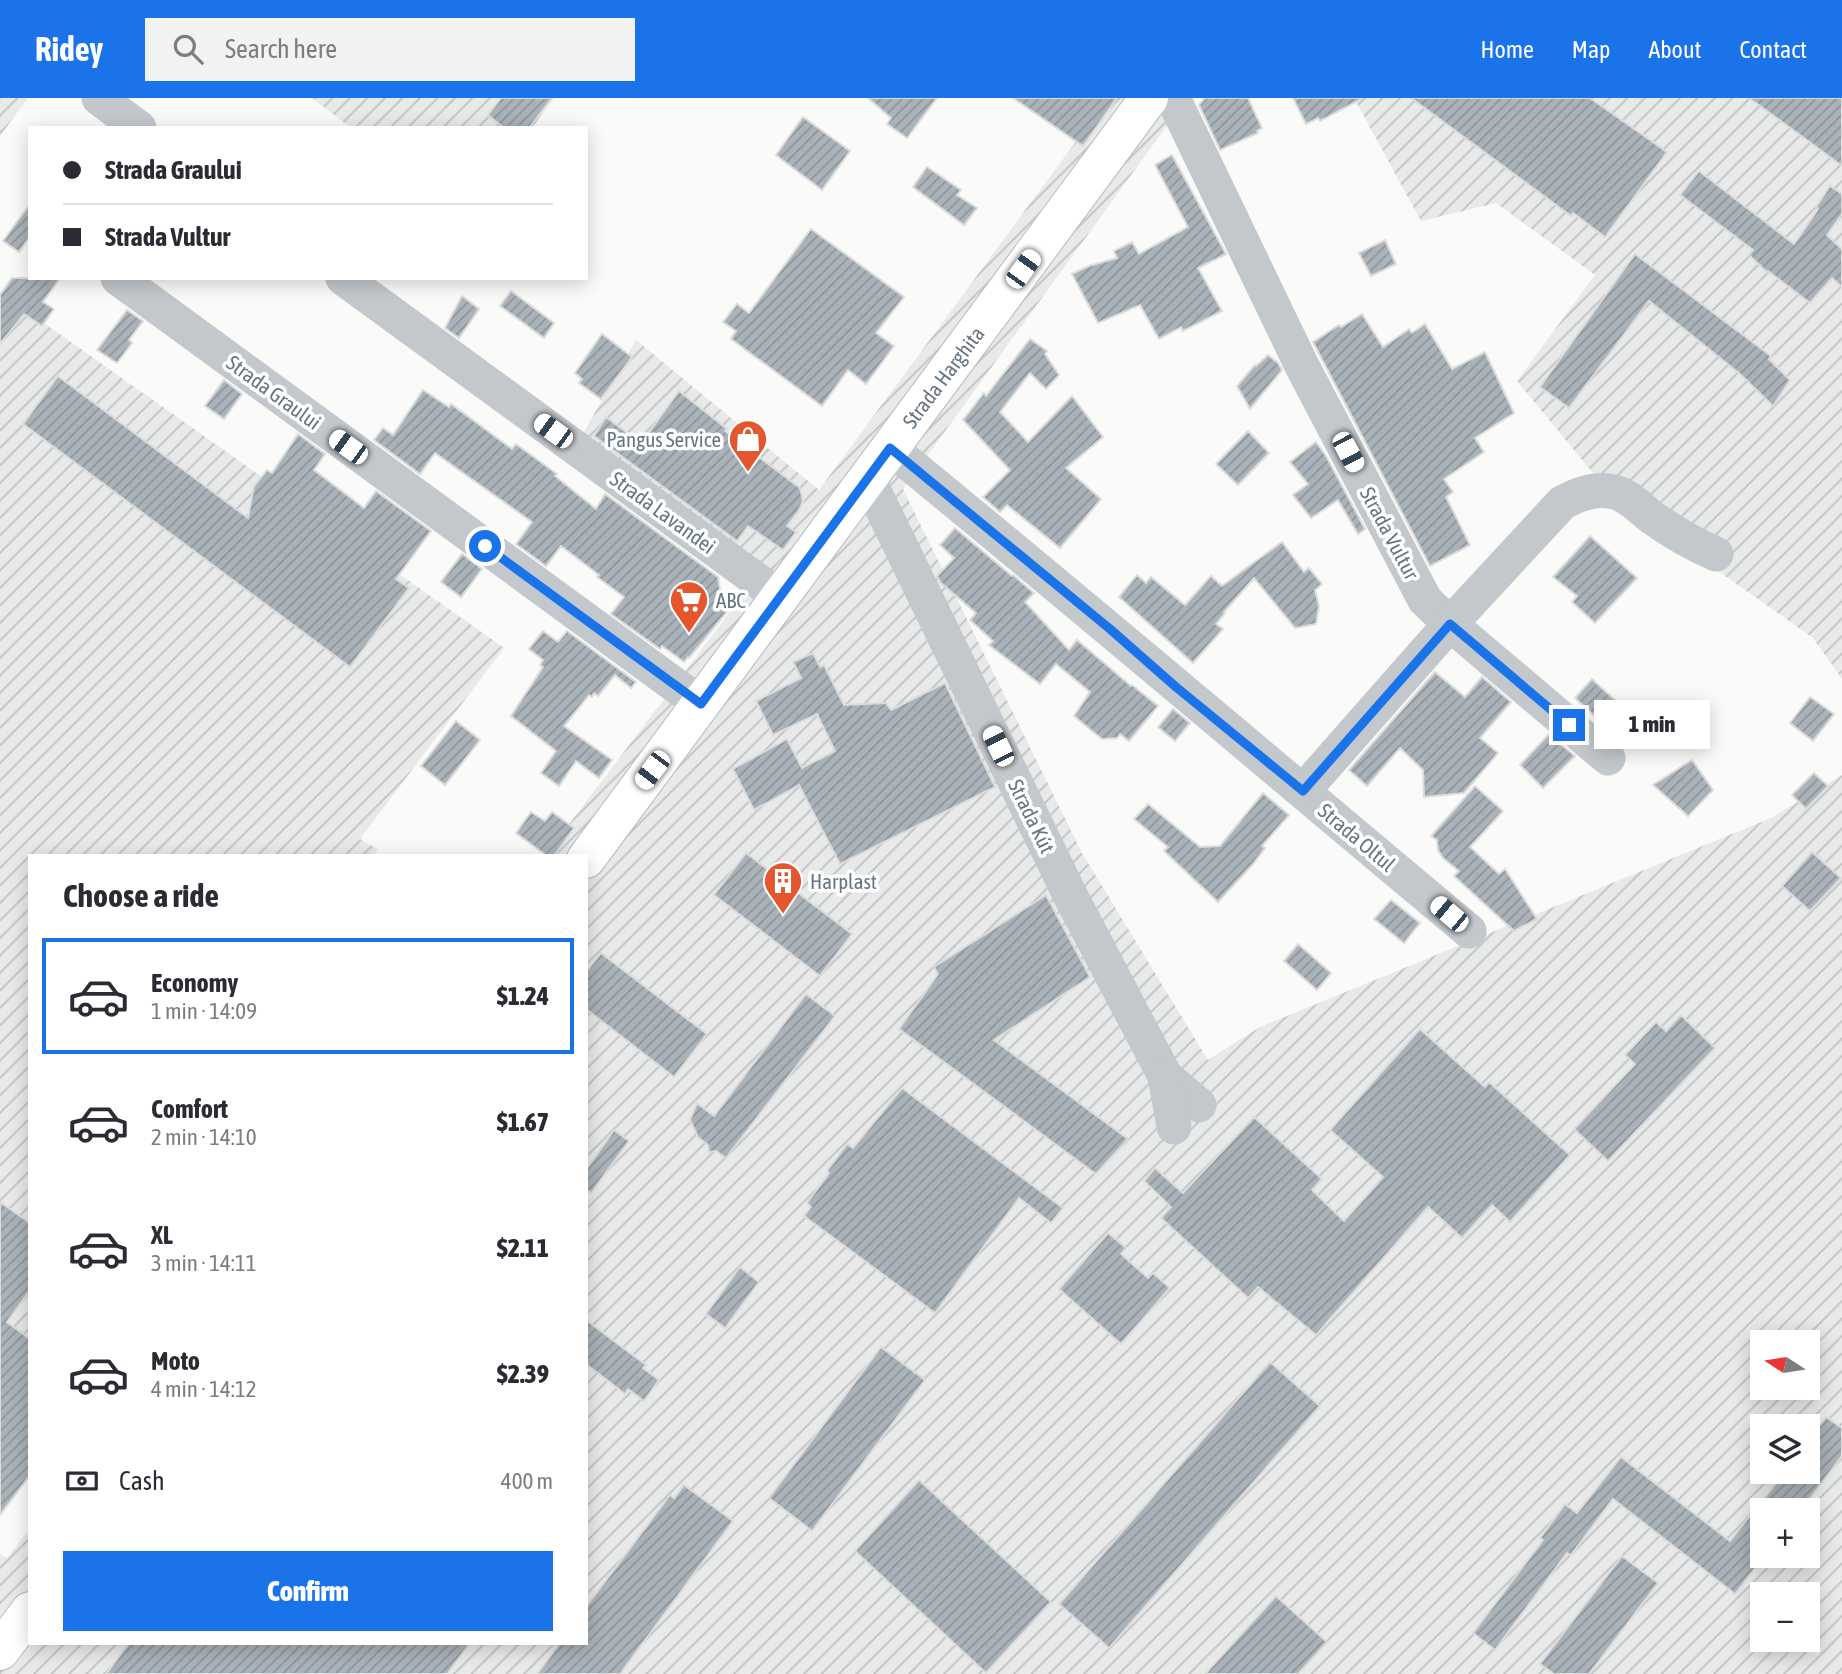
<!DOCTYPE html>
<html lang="en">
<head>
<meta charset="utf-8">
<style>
	body { margin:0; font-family:"Asap Condensed",sans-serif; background:#f2f2f3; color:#2b2b33; height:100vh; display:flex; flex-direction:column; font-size:26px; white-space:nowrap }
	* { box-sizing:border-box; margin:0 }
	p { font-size:23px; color:#7c7c81 }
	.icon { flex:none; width:38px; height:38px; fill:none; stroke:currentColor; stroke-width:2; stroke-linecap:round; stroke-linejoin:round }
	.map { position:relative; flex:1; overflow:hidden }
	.details { position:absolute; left:28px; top:756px; width:560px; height:791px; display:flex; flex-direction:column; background:#fff; border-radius:0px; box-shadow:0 4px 18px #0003 }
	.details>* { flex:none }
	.hud { position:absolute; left:28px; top:28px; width:560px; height:154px; border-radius:0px; box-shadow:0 4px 18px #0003; display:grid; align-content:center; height:154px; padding:0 35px; background:#fff }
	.needle { width:46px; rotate:282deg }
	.tools { position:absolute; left:1750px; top:1232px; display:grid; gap:14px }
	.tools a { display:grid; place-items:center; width:70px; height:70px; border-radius:0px; background:#fff; box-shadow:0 4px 18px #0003; font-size:35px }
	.end { position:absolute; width:32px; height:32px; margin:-16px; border:9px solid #1a73e8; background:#fff; box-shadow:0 0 0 4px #fff }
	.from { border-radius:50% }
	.bubble { position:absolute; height:49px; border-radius:0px; background:#fff; box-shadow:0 4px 18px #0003; font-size:23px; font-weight:800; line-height:49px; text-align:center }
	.car { position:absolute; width:21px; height:42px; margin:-21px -10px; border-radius:9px; box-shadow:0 0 5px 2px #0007; background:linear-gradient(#fff 24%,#345 0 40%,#fff 0 76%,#345 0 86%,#fff 0) }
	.hud b { display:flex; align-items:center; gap:24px; height:66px; font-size:26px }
	.hud b+b { border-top:2px solid #e1e1e2 }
	.hud i { width:18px; height:18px; background:#2b2b33 }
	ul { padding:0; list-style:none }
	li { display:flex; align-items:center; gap:21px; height:116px; margin:0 14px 10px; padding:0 21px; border:4px solid transparent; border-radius:0px }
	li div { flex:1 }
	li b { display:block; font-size:26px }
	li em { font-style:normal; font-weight:800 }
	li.on { border-color:#1a73e8 }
	li>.icon { width:63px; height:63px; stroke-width:1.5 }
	h2 { padding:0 35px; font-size:32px; line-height:84px }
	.pay { display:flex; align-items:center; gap:18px; height:77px; padding:0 35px; font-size:26px }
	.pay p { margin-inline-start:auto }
	.action { display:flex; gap:14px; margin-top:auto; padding:14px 35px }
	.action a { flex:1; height:80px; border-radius:0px; background:#1a73e8; color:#fff; font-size:28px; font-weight:800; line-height:80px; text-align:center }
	header { display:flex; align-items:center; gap:42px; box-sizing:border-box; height:98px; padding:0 35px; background:#1a73e8; color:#fff }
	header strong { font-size:33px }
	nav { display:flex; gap:38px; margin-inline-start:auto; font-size:24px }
	.search { width:490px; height:63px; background:#f2f2f3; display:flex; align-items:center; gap:18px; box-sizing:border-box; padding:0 24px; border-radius:0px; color:#7c7c81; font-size:26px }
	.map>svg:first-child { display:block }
</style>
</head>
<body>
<header>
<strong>Ridey</strong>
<div class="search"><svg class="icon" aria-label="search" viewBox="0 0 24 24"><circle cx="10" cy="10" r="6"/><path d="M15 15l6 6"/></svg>Search here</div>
<nav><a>Home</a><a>Map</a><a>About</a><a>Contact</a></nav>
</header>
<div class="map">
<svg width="1842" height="1576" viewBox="0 0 1842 1576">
	<defs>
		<pattern id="industrial-furrows" width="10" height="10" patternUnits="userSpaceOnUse" patternTransform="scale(1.75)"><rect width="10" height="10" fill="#e8e9e9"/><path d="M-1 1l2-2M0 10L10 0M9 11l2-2" fill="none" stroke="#c0c1c2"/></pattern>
		<pattern id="building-hatch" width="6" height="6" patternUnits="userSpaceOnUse" patternTransform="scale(1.75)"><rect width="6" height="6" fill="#aab3b9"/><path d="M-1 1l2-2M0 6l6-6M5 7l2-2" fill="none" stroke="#8e969c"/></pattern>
	</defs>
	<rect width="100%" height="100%" fill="#fafaf8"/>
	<g fill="url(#industrial-furrows)" fill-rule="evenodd">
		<path d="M0,0h28l-28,38z"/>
		<path d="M312,0h242l-22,30h-181z"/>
		<path d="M1108,0h79l-284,391 179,364 126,207 52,-33 511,-209 71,-43v899h-1842v-120l7,4 23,-30v115h556v-787h-41l216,-285 -180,-134 55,-97 183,150zM1762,1244h46v46h-46zM1762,1328h46v46h-46zM1762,1412h46v46h-46zM1762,1496h46v46h-46z"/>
		<path d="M1354,0h488v581l-29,-41 -202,-143 -94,-114 78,-106 -99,-72 -75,18z"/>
		<path d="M0,194l504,356 -144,191 18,10 -5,7h-343v617l-30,39z"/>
	</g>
	<g fill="url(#building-hatch)" stroke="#dcdcda" stroke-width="2">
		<path d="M501,0h51l-23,30h-25l-16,-13z"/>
		<path d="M868,0h69l-30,40 -20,-14 4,-6z"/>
		<path d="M1013,0h104l-34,48z"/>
		<path d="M1205,0h43l14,30 -5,3 1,2 -38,17 -21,-45z"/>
		<path d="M1293,0h70l-43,23 -2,-3 -12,6z"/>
		<path d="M1411,0h179l77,54 -62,85 -32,-24 -2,3z"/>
		<path d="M1749,0h93v68l-57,-42z"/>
		<path d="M803,19l47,34 -28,39 -46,-35z"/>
		<path d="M1172,57l54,99 -28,14 24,43 -39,20 -2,-4 -22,12 -19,-34 -42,18 -26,-49 17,-8 28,-8 -3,-7 18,-9 7,12 49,-27 -33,-62z"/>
		<path d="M927,69l34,23 -4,5 20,13 -13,17 -51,-38z"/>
		<path d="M1699,73l95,73 24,-35 -2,-2 14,-21 12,8v20l-15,21 15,14v38l-10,-9 -22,25 -42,-32 -1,1 -18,-17 4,-5 -73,-55z"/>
		<path d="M30,106v32l-11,16 -16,-11z"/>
		<path d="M811,131l93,68 -28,36 18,13 -19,26 -9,12 -18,-14 -26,36 -91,-67 5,-8 -13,-9 14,-18 12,9z"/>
		<path d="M1385,142l11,24 -25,12 -12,-23z"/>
		<path d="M1635,156l136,102 -2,3 21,21 -17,26 -33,-32 -91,-73 -80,107 -29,-21z"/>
		<path d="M12,180h48l-17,24 11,7 -12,17 -18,-12 -24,30v-49z"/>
		<path d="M511,193l43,32 -10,15 -44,-32z"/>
		<path d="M462,198l17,13 -20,29 -14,-10z"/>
		<path d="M127,212l16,11 -14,19 3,3 -15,20 -20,-13z"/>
		<path d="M1362,216l21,33 26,-18 3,4 13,-9 27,45 33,-17 29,61 -39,25 9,14 -40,27 9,13 -7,5 24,48 -40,21 -117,-224 26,-17 2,2z"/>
		<path d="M602,236l30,23 -31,42 -22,-16 3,-4 -7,-6z"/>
		<path d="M1030,241l17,12 -2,3 14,21 -13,14 -16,-16 -30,39 28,30 44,-46 31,41 -37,31 35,31 -41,49 -53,-43 -7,7 -17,-15 27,-27 -47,-50 21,-27 2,3z"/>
		<path d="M1268,257l10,8 4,7 -32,39 -13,-23 18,-21 1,1z"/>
		<path d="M58,278l190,142 6,-32 13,-16 5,3 26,-39 27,20 -11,16 50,38 12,-17 55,40 -35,48 13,9 -59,79 -327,-243z"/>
		<path d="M224,282l18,14 -18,25 -19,-13z"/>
		<path d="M423,292l26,17 2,-3 61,45 4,-5 41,30 -2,2 41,33 9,-15 113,83 2,12 7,6 -5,7 8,6 -41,50 -1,-1 -4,5 -22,-16 -2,3 -49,-35 13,-17 -27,-20 2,-2 -38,-29 -15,20 -30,-22 16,-22 -97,-69 -15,21 -46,-34 9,-12 10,7z"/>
		<path d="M679,293l48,38 -2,2 75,57 3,13 -4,9 -12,16 9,6 -13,18 -35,-24 -11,15 -143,-105 12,-19 35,26z"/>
		<path d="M1248,333l21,22 -31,32 -22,-21z"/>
		<path d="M1316,344l10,14 39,73 -7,5 -20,-34 -27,18 -18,-23 15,-11 -18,-22z"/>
		<path d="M955,430l57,48 1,-1 21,18 -9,9 44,48 8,-10 54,46 1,-1 26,21 -29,35 -9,-7 -3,4 -15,1 -28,-23 16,-24 -34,-28 -16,20 -51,-39 4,-4 -23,-21 6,-7 -36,-31 -3,-6 17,-18 -14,-13z"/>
		<path d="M1590,438l47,42 -42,45 -23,-21 5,-6 -24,-19z"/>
		<path d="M1282,444l22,30 5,-4 13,16 -7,6 4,16 -3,18 -21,4 -41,-50 -30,34 1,1 -9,11 7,5 -30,34 -74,-66 18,-22 9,8 5,-6 34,28 26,-29 11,10z"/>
		<path d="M462,456l20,15 -21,28 -20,-15z"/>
		<path d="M543,533l15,11 9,-11 69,51 -5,6 -16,-13 -17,21 -4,-3 -2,4 -3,-2 -25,31 48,34 -13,18 -23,-17 -17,25 -18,-13 15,-22 -45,-35 32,-49 -3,-2 3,-5 -14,-11z"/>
		<path d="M813,555l7,14 4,-2 20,40 42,-2 5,7 54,-27 50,104 -155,77 -41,-79 -45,25 -21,-41 54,-30 15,29 33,-17 -18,-37 -44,21 -17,-34 45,-23 -8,-16z"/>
		<path d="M1435,574l30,25 17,-20 29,25 -31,36 18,15 -34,40 -40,4 -1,-27 -23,-22 -33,38 -18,-16z"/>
		<path d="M1592,581l36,33 -2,2 5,5 -15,17 -41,-38z"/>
		<path d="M1810,599l24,17 -21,27 -23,-18z"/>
		<path d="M1173,611l17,14 -15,18 -17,-14z"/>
		<path d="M456,623l24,19 -35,45 -24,-19z"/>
		<path d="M1549,636l26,22 -32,32 -23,-23z"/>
		<path d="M1692,662l21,30 -25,26 -35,-31z"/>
		<path d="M1814,675l14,13 -22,23 -14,-14z"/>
		<path d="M1475,688l28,25 -33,36 29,27 6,-5 32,50 -23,12 -60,-55 5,-5 -16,-13 -5,-8 -1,-10 -6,-4z"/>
		<path d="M1263,695l26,22 -27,31 3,2 -12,16 -35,38 -54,-51 4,-4 -34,-28 14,-15 52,43 20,-1z"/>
		<path d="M531,714l14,9 7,-9 22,16 -20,28h-7l-31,-23z"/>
		<path d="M1812,754l29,26 -31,33 -28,-25z"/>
		<path d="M746,755l106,81 -32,42 -106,-81z"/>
		<path d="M1046,797l44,82 -96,63 134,99 -32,35 -197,-145 39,-55 -4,-7z"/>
		<path d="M1391,802l29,23 -16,20 -30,-24z"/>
		<path d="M1298,846l33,29 -14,17 -33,-29z"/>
		<path d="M601,855l106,81 -33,43 -88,-68v-37z"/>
		<path d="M806,896l29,22 -109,142 -10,-7 -7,1 -1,-7 -10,-8 -8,-17 7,-17 17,13z"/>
		<path d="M1681,917l34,33 -107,113 -34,-32 61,-65 -10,-9 31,-33 10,9z"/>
		<path d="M1420,931l65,58 4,-5 81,73 -60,67 -18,-17 -30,33 -34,-31 -112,128 -58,-48 -10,11 -87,-80 10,-11 -27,-26 11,-13 28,25 71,-76 68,62 -10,11 32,31 39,-44 -53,-47z"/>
		<path d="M902,990l161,120 -12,15 -32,-25 -84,115 -131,-97 7,-9 -4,-4 22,-30 -2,-2 20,-27 6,4z"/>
		<path d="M614,1032l15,11 -38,52 -5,-4v-19z"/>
		<path d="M0,1104l30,21v67l-23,32 23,17v136l-30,40z"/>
		<path d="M1108,1135l18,15 -5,6 27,24 5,-5 17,15 -49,56 -62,-55z"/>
		<path d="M740,1169l19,15 -34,46 -19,-14z"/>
		<path d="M586,1222l60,45 -3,3 16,12 -15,21 -16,-12 -3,5 -39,-30z"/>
		<path d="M881,1249l44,33 -113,151 -43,-33z"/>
		<path d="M1270,1264l50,44 -211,242 -50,-44z"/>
		<path d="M1826,1319l16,11v28l-41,54h-39v49l-27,35 -122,-95 -42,56 -4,-2 -72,97 -22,-17 70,-93 -3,-2 25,-34 12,9 44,-56 109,84 55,-69h23v-31z"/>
		<path d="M919,1382l132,122 -65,71 -131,-122z"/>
		<path d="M684,1387l49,36 -113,153h-83l23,-31h26v-36l84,-112 4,3z"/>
		<path d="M1622,1458l36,27 -69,91h-35l-14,-10z"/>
		<path d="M1276,1498l51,46 -29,32h-93z"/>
		<path d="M129,1545h341l-23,31h-341z"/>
	</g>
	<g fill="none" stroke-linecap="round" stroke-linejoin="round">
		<g stroke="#b5babe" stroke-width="40">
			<g id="major">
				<path d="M586,761l563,-761"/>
				<path d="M0,1553l30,-40"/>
			</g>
		</g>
		<g stroke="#c3c8cc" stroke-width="35">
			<path d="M99,0l40,30"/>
			<path d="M1173,0l129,268 123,234 25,24 158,134"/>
			<path d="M118,180l583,426"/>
			<path d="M343,180l437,319"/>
			<path d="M890,350c195,159 386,322 579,483"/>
			<path d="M868,381l202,416 95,181 34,29"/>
			<path d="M1303,693l147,-167 112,-121c16,-9 34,-16 52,-11 14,3 25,15 36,24 21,15 43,28 66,38"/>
			<path d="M1165,978l9,51"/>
		</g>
		<use href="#major" stroke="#fff" stroke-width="38"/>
	</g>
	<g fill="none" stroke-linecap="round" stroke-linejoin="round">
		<path stroke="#1a73e8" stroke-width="9" d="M485,448l216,158 189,-256 220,181 66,58 127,104 147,-167 119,101"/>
	</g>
	<defs>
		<g id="shop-pin" transform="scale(2.0125)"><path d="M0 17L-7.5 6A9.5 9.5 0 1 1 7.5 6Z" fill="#e4572e" stroke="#fff"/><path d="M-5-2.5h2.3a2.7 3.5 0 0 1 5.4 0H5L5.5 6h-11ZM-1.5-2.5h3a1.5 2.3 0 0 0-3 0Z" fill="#fff"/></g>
		<g id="supermarket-pin" transform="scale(2.0125)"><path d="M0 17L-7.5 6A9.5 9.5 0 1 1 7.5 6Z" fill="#e4572e" stroke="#fff"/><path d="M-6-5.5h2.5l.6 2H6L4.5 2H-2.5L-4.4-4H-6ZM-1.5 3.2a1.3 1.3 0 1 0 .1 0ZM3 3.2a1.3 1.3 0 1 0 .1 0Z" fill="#fff"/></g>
		<g id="building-pin" transform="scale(2.0125)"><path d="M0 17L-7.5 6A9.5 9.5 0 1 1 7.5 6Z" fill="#e4572e" stroke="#fff"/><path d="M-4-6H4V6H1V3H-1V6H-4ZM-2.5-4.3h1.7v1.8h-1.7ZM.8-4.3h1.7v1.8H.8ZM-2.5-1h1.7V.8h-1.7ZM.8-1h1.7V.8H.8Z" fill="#fff"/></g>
	</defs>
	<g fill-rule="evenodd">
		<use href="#shop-pin" x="748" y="341"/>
		<use href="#supermarket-pin" x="689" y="502"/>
		<use href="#building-pin" x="783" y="783"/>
	</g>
	<g text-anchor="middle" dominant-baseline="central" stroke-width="7" stroke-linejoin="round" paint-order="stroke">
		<g font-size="21" fill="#657683" stroke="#fff">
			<text transform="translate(943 279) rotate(-53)">Strada Harghita</text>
			<text transform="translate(274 294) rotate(36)">Strada Graului</text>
			<text transform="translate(663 414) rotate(36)">Strada Lavandei</text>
			<text transform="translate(1390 435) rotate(62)">Strada Vultur</text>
			<text transform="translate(1032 718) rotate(64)">Strada Kút</text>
			<text transform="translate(1357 739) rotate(40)">Strada Oltul</text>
		</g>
		<g font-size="21" fill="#657683" stroke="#fff" text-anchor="start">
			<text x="721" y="341" text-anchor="end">Pangus Service</text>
			<text x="716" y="502">ABC</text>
			<text x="810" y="783">Harplast</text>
		</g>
	</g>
</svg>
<div class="tools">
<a><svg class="needle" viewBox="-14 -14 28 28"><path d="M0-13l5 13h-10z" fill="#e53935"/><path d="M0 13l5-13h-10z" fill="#7c7c81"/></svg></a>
<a><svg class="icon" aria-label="layers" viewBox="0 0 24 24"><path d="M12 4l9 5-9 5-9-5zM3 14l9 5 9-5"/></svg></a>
<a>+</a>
<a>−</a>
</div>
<i class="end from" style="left:485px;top:448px"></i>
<i class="end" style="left:1569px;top:627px"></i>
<div class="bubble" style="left:1594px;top:602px;width:116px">1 min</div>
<i class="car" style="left:1023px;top:171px;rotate:36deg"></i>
<i class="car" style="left:553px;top:333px;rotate:306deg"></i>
<i class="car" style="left:348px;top:349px;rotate:306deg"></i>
<i class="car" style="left:1348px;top:354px;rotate:152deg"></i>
<i class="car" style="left:998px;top:648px;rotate:334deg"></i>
<i class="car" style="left:652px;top:672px;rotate:217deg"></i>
<i class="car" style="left:1449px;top:816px;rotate:310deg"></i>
<div class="hud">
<b><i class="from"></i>Strada Graului</b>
<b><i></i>Strada Vultur</b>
</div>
<section class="details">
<h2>Choose a ride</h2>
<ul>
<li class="on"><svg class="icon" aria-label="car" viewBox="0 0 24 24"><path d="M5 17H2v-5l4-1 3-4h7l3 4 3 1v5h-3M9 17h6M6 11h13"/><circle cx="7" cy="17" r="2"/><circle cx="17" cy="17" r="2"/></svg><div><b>Economy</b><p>1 min · 14:09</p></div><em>$1.24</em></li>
<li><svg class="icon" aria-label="car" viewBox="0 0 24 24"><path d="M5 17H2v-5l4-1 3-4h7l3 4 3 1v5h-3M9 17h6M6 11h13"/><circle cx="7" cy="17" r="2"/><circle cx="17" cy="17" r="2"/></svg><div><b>Comfort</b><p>2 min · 14:10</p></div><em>$1.67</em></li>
<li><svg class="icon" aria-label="car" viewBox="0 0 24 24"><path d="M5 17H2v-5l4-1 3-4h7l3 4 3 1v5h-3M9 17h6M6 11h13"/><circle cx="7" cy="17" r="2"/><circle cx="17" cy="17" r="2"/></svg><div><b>XL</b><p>3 min · 14:11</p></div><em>$2.11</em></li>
<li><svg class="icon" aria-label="car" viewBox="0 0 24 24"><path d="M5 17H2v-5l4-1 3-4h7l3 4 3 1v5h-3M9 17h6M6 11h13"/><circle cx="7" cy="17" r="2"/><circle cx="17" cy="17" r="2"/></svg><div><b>Moto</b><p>4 min · 14:12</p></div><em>$2.39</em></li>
</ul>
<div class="pay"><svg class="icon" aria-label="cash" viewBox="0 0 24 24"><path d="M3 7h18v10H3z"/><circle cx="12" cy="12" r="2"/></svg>Cash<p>400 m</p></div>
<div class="action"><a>Confirm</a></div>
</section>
</div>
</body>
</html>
